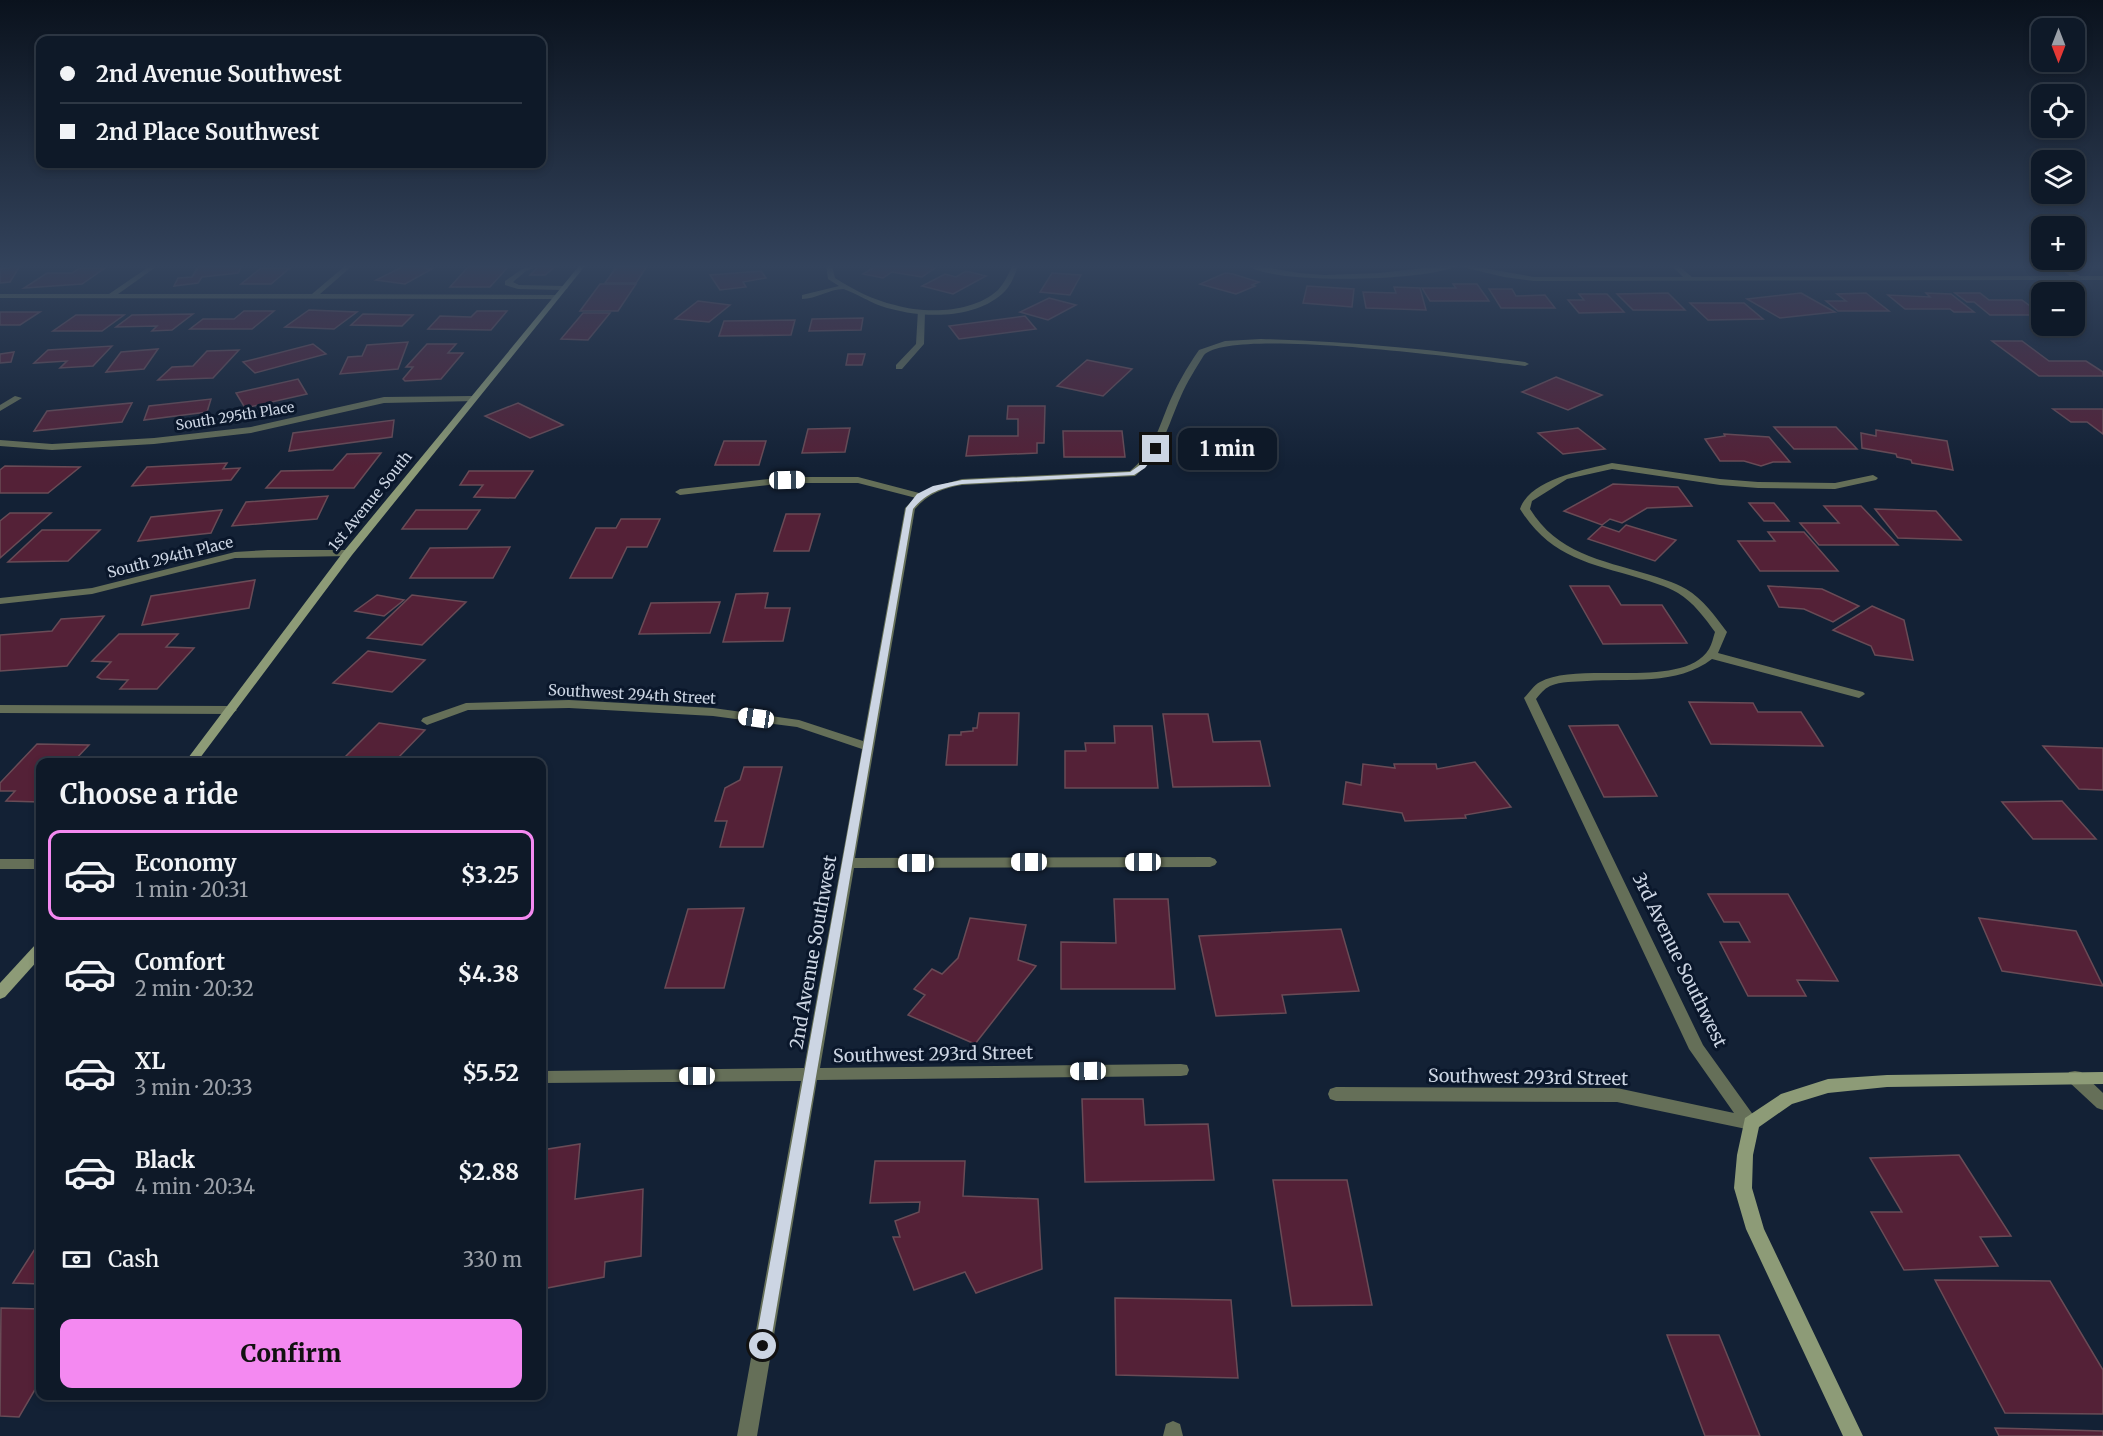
<!DOCTYPE html>
<html lang="en">
<head>
<meta charset="utf-8">
<style>
	body { margin:0; font-family:Merriweather,serif; background:#172230; color:#f1f3f6; height:100vh; display:flex; flex-direction:column; font-size:22px; white-space:nowrap }
	* { box-sizing:border-box; margin:0 }
	p { font-size:20px; color:#9ba0a8 }
	.icon { flex:none; width:33px; height:33px; fill:none; stroke:currentColor; stroke-width:2; stroke-linecap:round; stroke-linejoin:round }
	.map { position:relative; flex:1; overflow:hidden }
	.sheet { position:absolute; left:36px; top:758px; width:510px; height:642px; display:flex; flex-direction:column; background:#0e1928; border-radius:12px; box-shadow:0 3px 9px #0003,0 0 0 2px #2e3845 }
	.sheet>* { flex:none }
	.banner { position:absolute; left:36px; top:36px; width:510px; height:132px; border-radius:12px; box-shadow:0 3px 9px #0003,0 0 0 2px #2e3845; display:grid; align-content:center; height:132px; padding:0 24px; background:#0e1928 }
	.needle { width:39px; rotate:180deg }
	.tools { position:absolute; left:2031px; top:18px; display:grid; gap:12px }
	.tools a { display:grid; place-items:center; width:54px; height:54px; border-radius:12px; background:#0e1928; box-shadow:0 3px 9px #0003,0 0 0 2px #2e3845; font-size:30px }
	.end { position:absolute; width:27px; height:27px; margin:-14px; border:8px solid #ccd5e3; background:#111; box-shadow:0 0 0 3px #111 }
	.from { border-radius:50% }
	.bubble { position:absolute; height:42px; border-radius:12px; background:#0e1928; box-shadow:0 3px 9px #0003,0 0 0 2px #2e3845; font-size:20px; font-weight:800; line-height:42px; text-align:center }
	.car { position:absolute; width:18px; height:36px; margin:-18px -9px; border-radius:8px; box-shadow:0 0 4px 2px #0007; background:linear-gradient(#fff 24%,#345 0 40%,#fff 0 76%,#345 0 86%,#fff 0) }
	.banner b { display:flex; align-items:center; gap:21px; height:57px; font-size:22px }
	.banner b+b { border-top:2px solid #2e3845 }
	.banner i { width:15px; height:15px; background:#f1f3f6 }
	ul { padding:0; list-style:none }
	li { display:flex; align-items:center; gap:18px; height:90px; margin:0 12px 9px; padding:0 12px; border:3px solid transparent; border-radius:12px }
	li div { flex:1 }
	li b { display:block; font-size:22px }
	li em { font-style:normal; font-weight:800 }
	li.active { border-color:#f489f1 }
	li>.icon { width:54px; height:54px; stroke-width:1.5 }
	h2 { padding:0 24px; font-size:27px; line-height:72px }
	.pay { display:flex; align-items:center; gap:15px; height:66px; padding:0 24px; font-size:22px }
	.pay p { margin-inline-start:auto }
	.cta { display:flex; gap:12px; margin-top:auto; padding:12px 24px }
	.cta a { flex:1; height:69px; border-radius:12px; background:#f489f1; color:#111; font-size:24px; font-weight:800; line-height:69px; text-align:center }
	.map>svg:first-child { display:block }
</style>
</head>
<body>
<div class="map">
<svg width="2103" height="1436" viewBox="0 0 2103 1436">
	<rect width="100%" height="100%" fill="#132135"/>
	<g fill="#542137" stroke="#694b56" stroke-width="1.5">
		<path d="M20,266l-10,16 -10,1v-14z"/>
		<path d="M214,266h28l-4,7 -36,4 -4,6 -24,3 4,-8 14,-1 6,-10z"/>
		<path d="M404,266h24l-5,2 9,1 -27,15 -29,-4z"/>
		<path d="M539,266l16,1 -10,8h-15z"/>
		<path d="M617,266h30l-11,17h-31z"/>
		<path d="M876,266h45l14,2 -13,9 -30,-5 -9,6 -20,-4z"/>
		<path d="M1578,266h64l1,1h-64z"/>
		<path d="M468,267h40l-18,20h-40z"/>
		<path d="M80,268h25l-23,16 -58,4 23,-15h25z"/>
		<path d="M261,268h29l-19,16h-30z"/>
		<path d="M761,271l5,7 -23,4 3,5 -26,3 -10,-15z"/>
		<path d="M966,271l20,5 -33,18 -31,-8 23,-12 11,3z"/>
		<path d="M1052,273l29,2 -11,20 -30,-3z"/>
		<path d="M1225,273l8,1 26,8 -7,3 3,1 -19,8 -36,-10z"/>
		<path d="M600,284h36l-18,27h-38z"/>
		<path d="M1453,284h24l12,17h-59l-8,-13h34z"/>
		<path d="M1307,286l47,3 -2,18 -49,-4z"/>
		<path d="M1394,287l26,1 6,22 -60,-2 -3,-16 33,1z"/>
		<path d="M1489,289h23l4,7 29,-1 10,13h-54z"/>
		<path d="M1668,293l17,17h-52l-16,-16z"/>
		<path d="M1801,293l34,19 -55,6 -33,-19z"/>
		<path d="M1866,293l23,18h-51l-12,-10h20l-9,-7z"/>
		<path d="M1926,293l25,1 23,18h-20l-4,-3h-45l-17,-14 42,2z"/>
		<path d="M1955,293h25l9,7h33l20,15h-52l-16,-13h-7z"/>
		<path d="M1579,294h28l17,18 -45,1 -11,-13h16z"/>
		<path d="M1049,298l27,7 -28,15 -28,-8z"/>
		<path d="M698,301l32,4 -21,17 -34,-3z"/>
		<path d="M1690,303h54l19,16 -55,1z"/>
		<path d="M309,310l48,2 -23,17 -49,-2z"/>
		<path d="M244,311h30l-22,18h-62l13,-10h31z"/>
		<path d="M477,311h30l-16,19 -63,-1 12,-13 31,1z"/>
		<path d="M0,312h40l-20,13h-20z"/>
		<path d="M583,313h27l-22,27 -27,-1z"/>
		<path d="M193,314l-21,16 -20,1 5,-5 -41,1 16,-12z"/>
		<path d="M363,314l50,1 -11,11 -51,-1z"/>
		<path d="M76,315h48l-22,16h-49z"/>
		<path d="M1025,316l11,13 -77,10 -10,-13z"/>
		<path d="M863,318l-2,12 -52,1 3,-12z"/>
		<path d="M795,320l-4,15 -72,1 5,-15z"/>
		<path d="M1992,341h30l27,20h37l17,11v4h-64z"/>
		<path d="M408,342l-10,27 -58,5 8,-17 14,-1 5,-11z"/>
		<path d="M313,344l13,10 -71,19 -12,-11z"/>
		<path d="M427,344h29l-8,9h15l-22,26 -36,2 -2,-2 10,-12h-7z"/>
		<path d="M112,346l-19,20 -33,2 7,-7 -33,2 14,-13z"/>
		<path d="M158,349l-14,20 -38,3 15,-20z"/>
		<path d="M239,350l-26,28 -55,2 14,-13 21,-1 14,-15z"/>
		<path d="M14,352l-3,10 -11,1v-9z"/>
		<path d="M848,354h17l-3,11h-16z"/>
		<path d="M1087,360l45,9 -29,27 -46,-10z"/>
		<path d="M1556,377l46,18 -34,15 -46,-18z"/>
		<path d="M298,379l9,15 -62,14 -9,-15z"/>
		<path d="M211,399l-4,13 -63,8 5,-14z"/>
		<path d="M132,403l-10,19 -88,9 13,-20z"/>
		<path d="M518,403l45,22 -33,13 -45,-22z"/>
		<path d="M1008,406h37l-1,37h-7v10l-71,3 3,-20h49v-17h-11z"/>
		<path d="M2053,409h50v25l-16,-12h-16z"/>
		<path d="M394,420l-2,17 -103,14 4,-18z"/>
		<path d="M1774,427h62l21,22h-63z"/>
		<path d="M850,428l-5,24 -43,1 6,-24z"/>
		<path d="M1578,428l27,21 -42,5 -25,-21z"/>
		<path d="M1192,430h48l1,6h7l2,8h8l6,21h-65z"/>
		<path d="M1876,430l71,11 6,29 -41,-7 -1,-3 -14,-3 -1,-3 -34,-6 -1,-15 15,3z"/>
		<path d="M1063,431h59l3,26h-61z"/>
		<path d="M1724,434l45,3 21,25h-17l-12,4 -17,-5h-24l-15,-22 20,-3z"/>
		<path d="M724,441h42l-7,24h-44z"/>
		<path d="M381,453l-27,35h-88l15,-17 52,-1 14,-16z"/>
		<path d="M227,463l-4,6 17,-1 -9,12 -99,6 15,-19z"/>
		<path d="M5,466l75,1 -32,26h-48v-23z"/>
		<path d="M469,471h64l-18,27 -41,-1 9,-12h-23z"/>
		<path d="M1613,484l65,3 14,19 -45,2 -25,15 -12,-4 -8,6 -38,-14z"/>
		<path d="M328,496l-11,23 -85,7 14,-24z"/>
		<path d="M1749,503h25l15,18h-25z"/>
		<path d="M1824,506h37l37,39h-79l-19,-22h39z"/>
		<path d="M1875,509l61,2 25,29 -63,-2z"/>
		<path d="M222,510l-11,23 -73,8 13,-24z"/>
		<path d="M416,510h64l-13,19h-65z"/>
		<path d="M10,513h41l-51,45v-37z"/>
		<path d="M786,514h34l-11,37h-35z"/>
		<path d="M621,519h39l-13,28h-20l-15,31h-42l26,-50h20z"/>
		<path d="M1626,525l50,15 -21,21 -67,-22 14,-13 17,6z"/>
		<path d="M42,530h58l-32,31 -60,1z"/>
		<path d="M1768,532h36l34,39h-78l-22,-30h37z"/>
		<path d="M510,547l-17,31h-83l20,-30z"/>
		<path d="M255,580l-6,28 -107,17 9,-29z"/>
		<path d="M1570,586h39l12,19h41l25,38 -84,1z"/>
		<path d="M1768,586l54,3 37,17 -26,16 -29,-13 -25,-2z"/>
		<path d="M768,593l-3,15h25l-7,33 -60,1 13,-48z"/>
		<path d="M377,595l27,5 -20,16 -29,-5z"/>
		<path d="M412,595l54,7 -44,43 -55,-7z"/>
		<path d="M720,602l-10,31 -71,1 12,-31z"/>
		<path d="M1872,606l32,14 9,40 -38,-5 -4,-9 -38,-16z"/>
		<path d="M104,616l-37,50 -67,5v-36l52,-4 9,-12z"/>
		<path d="M119,634h59l-12,13 28,1 -37,41h-37l8,-9 -27,-1 -4,-2 14,-15 -19,-1z"/>
		<path d="M368,651l57,9 -33,32 -59,-9z"/>
		<path d="M1689,702l64,1 5,9h43l22,34 -112,-2z"/>
		<path d="M979,713h40l-2,52h-71l3,-30h12v-3l12,-1v-3h4z"/>
		<path d="M1163,714h45l5,28 47,-1 10,45 -97,1z"/>
		<path d="M379,723l46,7 -31,32h-54z"/>
		<path d="M1618,725l39,71 -53,1 -35,-71z"/>
		<path d="M1114,726h38l6,62h-93v-37h21l-1,-8h30z"/>
		<path d="M37,744l52,1 -16,17h-33v40l-34,-1 9,-10h-15v-8z"/>
		<path d="M2043,746l60,2v42l-24,-1z"/>
		<path d="M1475,762l36,45 -46,8 1,3 -61,3 -3,-8 -59,-9 3,-22 15,3 2,-21 32,4 -1,-4h42l1,5z"/>
		<path d="M744,767h38l-19,80h-43l7,-26h-12l10,-33 15,-8z"/>
		<path d="M2062,801l34,38h-63l-31,-37z"/>
		<path d="M1708,894h80l50,87 -41,-1 9,16h-58l-28,-54h30l-11,-20h-15z"/>
		<path d="M1114,899h54l7,90h-114v-47l55,1z"/>
		<path d="M744,908l-20,80h-59l23,-79z"/>
		<path d="M970,918l56,7 -8,35 18,6 -61,78 -67,-29 17,-20 -11,-6 18,-20 10,5 16,-16z"/>
		<path d="M1979,918l97,13 27,55 -101,-15z"/>
		<path d="M1341,929l18,62 -77,4 4,18 -70,3 -17,-80z"/>
		<path d="M1082,1099h61l2,26 63,-1 6,56 -129,2z"/>
		<path d="M580,1144l-5,55 68,-10 -2,67 -36,6 -1,15 -62,12v-139z"/>
		<path d="M1959,1155l52,81 -31,1 18,29 -94,4 -33,-58h31l-32,-54z"/>
		<path d="M875,1161h90l-2,35 75,3 4,70 -66,24 -11,-21 -51,18 -21,-53h7l-5,-16 24,-9 1,-10 -50,1z"/>
		<path d="M1273,1180h74l25,125 -80,1z"/>
		<path d="M40,1241v43l-27,-1z"/>
		<path d="M1935,1280l115,1 53,89v44l-98,-1z"/>
		<path d="M1115,1298l116,2 7,78 -122,-3z"/>
		<path d="M1,1308l39,1v72l-21,36 -19,-1z"/>
		<path d="M1667,1335h52l41,101h-55z"/>
		<path d="M1995,1428l108,3v5h-104z"/>
	</g>
	<g fill="none" stroke-linecap="round" stroke-linejoin="round">
		<g fill="#656f58" fill-rule="evenodd">
			<path d="M531,266h9l-14,5 -13,11 6,3 45,1 4,2 -4,2 -46,-1 -13,-4v-4l17,-12z"/>
			<path d="M918,310l7,2 -1,32 -22,25h-6v-4l20,-21z"/>
			<path d="M787,477h71l65,17 2,2 -5,3 -62,-16h-71l-107,12 -5,-3 5,-3z"/>
			<path d="M0,705l231,1 6,4 -6,4 -231,-1z"/>
			<path d="M2075,1071l6,1 22,21v17l-6,-2 -28,-26 -2,-5 2,-5z"/>
			<path d="M1173,1421l7,3 3,12h-20l3,-12z"/>
		</g>
		<g fill="#656f58" fill-rule="evenodd">
			<path d="M150,266l6,1 -38,27h194l33,-28h7l-32,28 236,1 4,2 -4,2 -556,-1v-4h109z"/>
			<path d="M826,266h6l3,12c19,12 38,22 60,27 31,9 78,8 103,-15 7,-8 10,-15 14,-24h6c-4,11 -7,20 -16,28 -31,27 -85,24 -121,12 -9,-3 -32,-16 -38,-17 -13,0 -27,10 -41,10v-4l37,-9 -11,-7z"/>
			<path d="M1249,266h10l40,7 26,2 54,-2 63,-7h14c-26,15 -183,19 -207,0z"/>
			<path d="M1461,266h11l62,11h149l-11,-11h7l13,11 378,-1 -15,-10h7l18,10h23v4l-569,1 -30,-4 -42,-10z"/>
			<path d="M1261,339c88,2 176,11 264,23l4,2 -4,2c-47,-6 -295,-40 -321,-11 -8,13 -17,27 -23,41 -14,31 -18,57 -46,80l-173,9c-19,3 -34,9 -47,24l-60,349 355,-1 5,2 2,3 -2,3 -5,2 -356,1 -34,200 361,-4 6,1 2,5 -2,5 -6,1 -364,4 -60,356h-20l64,-355 -259,2v-12l262,-3 58,-319 -65,-22 -84,-11 -144,-8 -101,2 -41,15 -6,-4 2,-3 43,-15 103,-3 144,8 86,12 64,21 42,-233 13,-13 12,-7 32,-9 168,-8c21,-17 27,-38 37,-63 8,-20 20,-41 32,-58l26,-9z"/>
			<path d="M15,396l7,2 -22,13v-6z"/>
			<path d="M472,396l3,1v4l-91,2 -133,30 -97,11 -102,6 -52,-4v-6l52,4 102,-6 97,-11 133,-30z"/>
			<path d="M1612,463l108,16 38,3 77,1 38,-8 5,3 -2,2 -41,9 -77,-1 -38,-3 -108,-16 -45,10 -35,22 -2,8c27,44 71,51 117,65 13,4 27,8 39,15 17,10 29,27 41,43l-9,21 145,39 2,2 -6,4 -147,-39c-35,27 -84,19 -125,22 -12,1 -26,0 -37,5 -6,3 -10,8 -14,13l167,346 56,78 -2,5 -6,2 -134,-28 -281,-1 -6,-2 -2,-5 2,-5 6,-2 281,1 117,25 -45,-64 -165,-351c5,-5 10,-13 16,-16 39,-22 143,9 169,-33 3,-5 4,-11 6,-17 -10,-14 -22,-30 -37,-39 -12,-7 -26,-11 -39,-15 -51,-15 -89,-21 -119,-69 10,-30 64,-39 92,-46z"/>
			<path d="M268,550h80l5,3 -5,3 -113,2 -143,36 -92,10v-6l92,-10 143,-36z"/>
			<rect x="0" y="859" width="40" height="10"/>
		</g>
		<g fill="#8d9b77" fill-rule="evenodd">
			<path d="M579,266h6l-233,289 -155,207h-12l159,-211z"/>
			<path d="M40,944v14l-35,39 -5,2v-16l35,-38z"/>
			<path d="M2103,1072v12l-216,3 -59,6 -36,11 -33,23 -6,28 -1,33 12,41 99,207h-20l-97,-207 -12,-41 3,-33 8,-37 36,-24 47,-15 59,-4z"/>
		</g>
	</g>
	<linearGradient id="sky" x2="0" y2="1"><stop stop-color="#0a121d"/><stop offset="0.57" stop-color="#33435c"/><stop offset="1" stop-color="#33435c" stop-opacity="0"/></linearGradient>
	<rect width="2103" height="467" fill="url(#sky)"/>
	<path fill="#ccd5e3" d="M1154,447l6,2 -15,19 -11,7 -172,9c-20,4 -35,8 -49,25l-143,837 -2,5 -5,2 -6,-2 -2,-5 151,-838 11,-14 16,-8 29,-6 168,-8 10,-7z"/>
	<g text-anchor="middle" dominant-baseline="central" stroke-width="6" stroke-linejoin="round" paint-order="stroke">
		<g font-size="14" fill="#ccd5e3" stroke="#0a172b">
			<text transform="translate(235 416) rotate(-9)">South 295th Place</text>
		</g>
		<g font-size="15" fill="#ccd5e3" stroke="#0a172b">
			<text transform="translate(370 501) rotate(-51)">1st Avenue South</text>
			<text transform="translate(170 557) rotate(-14)">South 294th Place</text>
			<text transform="translate(632 694) rotate(3)">Southwest 294th Street</text>
		</g>
		<g font-size="18" fill="#ccd5e3" stroke="#0a172b">
			<text transform="translate(813 952) rotate(-80)">2nd Avenue Southwest</text>
			<text transform="translate(1680 960) rotate(64)">3rd Avenue Southwest</text>
			<text transform="translate(933 1054) rotate(-1)">Southwest 293rd Street</text>
			<text transform="translate(1528 1077) rotate(1)">Southwest 293rd Street</text>
		</g>
	</g>
</svg>
<div class="tools">
<a><svg class="needle" viewBox="-14 -14 28 28"><path d="M0-13l5 13h-10z" fill="#e53935"/><path d="M0 13l5-13h-10z" fill="#9ba0a8"/></svg></a>
<a><svg class="icon" aria-label="locate" viewBox="0 0 24 24"><circle cx="12" cy="12" r="6"/><path d="M12 2v4M12 18v4M2 12h4M18 12h4"/></svg></a>
<a><svg class="icon" aria-label="layers" viewBox="0 0 24 24"><path d="M12 4l9 5-9 5-9-5zM3 14l9 5 9-5"/></svg></a>
<a>+</a>
<a>−</a>
</div>
<i class="end from" style="left:763px;top:1346px"></i>
<i class="end" style="left:1156px;top:449px"></i>
<div class="bubble" style="left:1178px;top:428px;width:99px">1 min</div>
<i class="car" style="left:787px;top:480px;rotate:89deg"></i>
<i class="car" style="left:756px;top:718px;rotate:278deg"></i>
<i class="car" style="left:1029px;top:862px;rotate:270deg"></i>
<i class="car" style="left:1143px;top:862px;rotate:270deg"></i>
<i class="car" style="left:916px;top:863px;rotate:270deg"></i>
<i class="car" style="left:1088px;top:1071px;rotate:269deg"></i>
<i class="car" style="left:697px;top:1076px;rotate:270deg"></i>
<div class="banner">
<b><i class="from"></i>2nd Avenue Southwest</b>
<b><i></i>2nd Place Southwest</b>
</div>
<section class="sheet">
<h2>Choose a ride</h2>
<ul>
<li class="active"><svg class="icon" aria-label="car" viewBox="0 0 24 24"><path d="M5 17H2v-5l4-1 3-4h7l3 4 3 1v5h-3M9 17h6M6 11h13"/><circle cx="7" cy="17" r="2"/><circle cx="17" cy="17" r="2"/></svg><div><b>Economy</b><p>1 min · 20:31</p></div><em>$3.25</em></li>
<li><svg class="icon" aria-label="car" viewBox="0 0 24 24"><path d="M5 17H2v-5l4-1 3-4h7l3 4 3 1v5h-3M9 17h6M6 11h13"/><circle cx="7" cy="17" r="2"/><circle cx="17" cy="17" r="2"/></svg><div><b>Comfort</b><p>2 min · 20:32</p></div><em>$4.38</em></li>
<li><svg class="icon" aria-label="car" viewBox="0 0 24 24"><path d="M5 17H2v-5l4-1 3-4h7l3 4 3 1v5h-3M9 17h6M6 11h13"/><circle cx="7" cy="17" r="2"/><circle cx="17" cy="17" r="2"/></svg><div><b>XL</b><p>3 min · 20:33</p></div><em>$5.52</em></li>
<li><svg class="icon" aria-label="car" viewBox="0 0 24 24"><path d="M5 17H2v-5l4-1 3-4h7l3 4 3 1v5h-3M9 17h6M6 11h13"/><circle cx="7" cy="17" r="2"/><circle cx="17" cy="17" r="2"/></svg><div><b>Black</b><p>4 min · 20:34</p></div><em>$2.88</em></li>
</ul>
<div class="pay"><svg class="icon" aria-label="cash" viewBox="0 0 24 24"><path d="M3 7h18v10H3z"/><circle cx="12" cy="12" r="2"/></svg>Cash<p>330 m</p></div>
<div class="cta"><a>Confirm</a></div>
</section>
</div>
</body>
</html>
